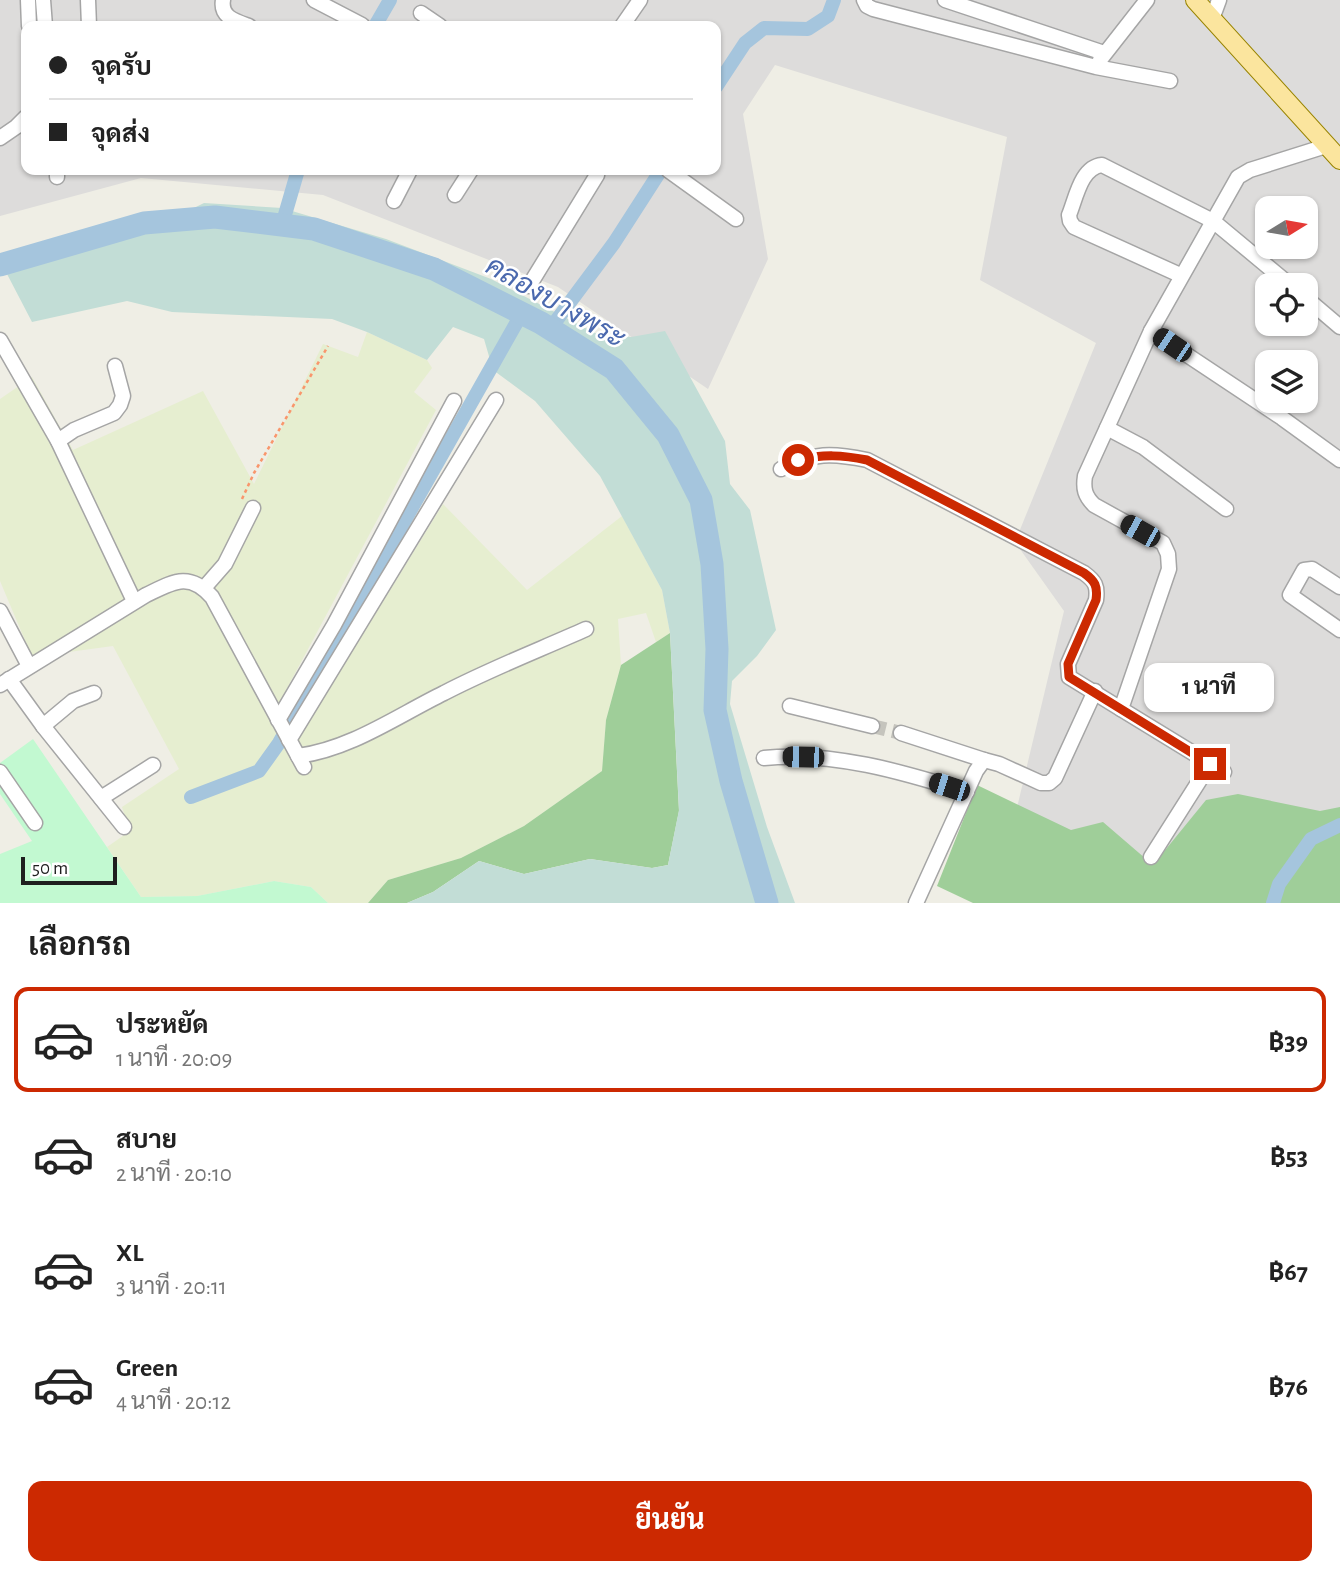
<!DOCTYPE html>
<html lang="th">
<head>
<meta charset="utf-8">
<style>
	body { margin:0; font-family:"Alegreya Sans",Sarabun,sans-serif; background:#f6f6f6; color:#222; height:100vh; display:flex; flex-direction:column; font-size:26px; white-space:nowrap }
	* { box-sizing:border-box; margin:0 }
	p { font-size:23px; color:#767676 }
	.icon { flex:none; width:38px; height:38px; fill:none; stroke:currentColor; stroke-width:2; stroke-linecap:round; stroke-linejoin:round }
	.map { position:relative; height:903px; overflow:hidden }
	.drawer { display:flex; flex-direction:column; background:#fff; flex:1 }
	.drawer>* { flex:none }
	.guide { position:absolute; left:21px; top:21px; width:700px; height:154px; border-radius:14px; box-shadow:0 2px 5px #0004; display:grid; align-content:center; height:154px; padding:0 28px; background:#fff }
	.needle { width:46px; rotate:79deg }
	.controls { position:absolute; left:1255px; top:196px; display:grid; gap:14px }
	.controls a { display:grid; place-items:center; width:63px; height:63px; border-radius:14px; background:#fff; box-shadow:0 2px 5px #0004; font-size:35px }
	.scale { position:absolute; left:21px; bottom:18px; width:96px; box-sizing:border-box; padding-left:7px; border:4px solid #1e1e1e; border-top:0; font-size:19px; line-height:24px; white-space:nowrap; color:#1e1e1e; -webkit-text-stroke:5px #fff; paint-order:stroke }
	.end { position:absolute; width:32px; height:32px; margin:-16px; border:9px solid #cc2901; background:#fff; box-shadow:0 0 0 4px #fff }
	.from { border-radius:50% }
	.bubble { position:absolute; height:49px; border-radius:14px; background:#fff; box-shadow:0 2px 5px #0004; font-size:23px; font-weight:700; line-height:49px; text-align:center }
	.car { position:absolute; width:21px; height:42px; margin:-21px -10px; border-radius:9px; box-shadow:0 0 5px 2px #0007; background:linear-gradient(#222 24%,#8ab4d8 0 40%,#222 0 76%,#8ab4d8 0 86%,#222 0) }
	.guide b { display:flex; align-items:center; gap:24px; height:66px; font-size:26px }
	.guide b+b { border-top:2px solid #e0e0e0 }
	.guide i { width:18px; height:18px; background:#222 }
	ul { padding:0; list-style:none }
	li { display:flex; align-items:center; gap:21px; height:105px; margin:0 14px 10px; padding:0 14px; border:4px solid transparent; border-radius:14px }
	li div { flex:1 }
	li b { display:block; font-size:26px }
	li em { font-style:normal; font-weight:700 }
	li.current { border-color:#cc2901 }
	li>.icon { width:63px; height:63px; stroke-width:1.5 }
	h2 { padding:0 28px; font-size:32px; line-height:84px }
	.button { display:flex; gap:14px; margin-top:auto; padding:14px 28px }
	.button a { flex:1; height:80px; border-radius:14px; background:#cc2901; color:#fff; font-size:28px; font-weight:700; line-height:80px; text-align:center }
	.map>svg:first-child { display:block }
</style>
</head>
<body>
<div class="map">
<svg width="1340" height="903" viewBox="0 0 1340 903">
	<rect width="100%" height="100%" fill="#efeee5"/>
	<path fill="#dddcdb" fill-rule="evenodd" d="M0,0h1340v847l-148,56 -178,-83 50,-209 -49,-69 81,-199 -116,-63 27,-143 -232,-72 -32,49 25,145 -60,130 -150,-102 -235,-92 -182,-17 -141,38zM26,26h690v144h-690zM1267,208h39v39h-39zM1267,285h39v39h-39zM1267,362h39v39h-39z"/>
	<path fill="#e6eed0" d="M367,332l60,28 5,8 -18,24 22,18 -159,297 24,28 142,-231 84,86 95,-74 40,74 8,43 -14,9 -10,-29 -28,6 3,46 -15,55 -4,51 -78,55 -63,32 -73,22 -20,23h-40l-17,-16 -37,-6 -77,15 -56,1 -34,-50 23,-16 -8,-24 57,-38 -66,-123 -81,11 -32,-76v-182l32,-22 41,73 130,-59 51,93 69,-140 35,13z"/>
	<g fill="#9fce99">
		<path d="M670,633l9,178 -11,54 -16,3 -62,-9 -66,15 -45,-13 -46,31 -26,11h-39l20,-23 73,-22 63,-32 78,-55 4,-51 15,-55z"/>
		<path d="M977,785l94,45 32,-8 50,43 53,-65 32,-6 82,17 20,-4v96h-367l-36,-17z"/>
	</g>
	<path fill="#c2ddd6" d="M204,203l78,5 104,31 105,40 104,54 36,4 34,-6 60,110 5,43 20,26 26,120 -19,26 -25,25 -2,23 37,123 28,76h-388l26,-11 46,-31 45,13 66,-15 62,9 16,-3 11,-55 -9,-177 -8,-43 -62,-114 -65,-75 -42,-31 -9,-31 -31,-12 -26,33 -60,-28 -35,-13 -160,-7 -45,-11 -95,21 -25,-48 71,-24 75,-22z"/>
	<path fill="#c2f9d1" d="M33,739l108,158 56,-1 77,-15 37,6 17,16h-328v-49l32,-13 -32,-47v-31z"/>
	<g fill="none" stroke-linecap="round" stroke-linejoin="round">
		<g stroke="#a5c5dd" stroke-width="14">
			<path d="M375,26l15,-26"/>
			<path d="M716,87l29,-44 19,-15 44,1 20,-13 6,-16"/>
			<path d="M282,225l16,-55"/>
			<path d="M550,329l64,-86 47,-73"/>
			<path d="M191,797l68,-26 20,-28 243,-430"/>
			<path d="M1273,903l6,-19 32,-45 29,-14"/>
		</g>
		<path stroke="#a5c5dd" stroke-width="23" d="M0,265l144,-42 71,-6 99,12 120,40 107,54 73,46 54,66 33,65 11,64 5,85 -2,61 16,71 36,122"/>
		<path stroke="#c5c4bd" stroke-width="14" stroke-dasharray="14 7" stroke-linecap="butt" d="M872,726l29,7"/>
		<g stroke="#a5a5a5" stroke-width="17">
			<g id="minor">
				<path d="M28,0l1,26"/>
				<path d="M43,0l2,26"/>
				<path d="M88,0l1,26"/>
				<path d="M223,0c-3,17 12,21 26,26"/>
				<path d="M314,0l48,25"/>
				<path d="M864,0l3,6 6,3 223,58 74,14"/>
				<path d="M945,0l159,53"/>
				<path d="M421,13l19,13"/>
				<path d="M1212,19l7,-19"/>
				<path d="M622,26l18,-26"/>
				<path d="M1100,60l47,-60"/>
				<path d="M0,138l16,-11 10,-10"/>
				<path d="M57,170v7"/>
				<path d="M668,170l68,49"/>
				<path d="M455,195l16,-25"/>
				<path d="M394,201l16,-31"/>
				<path d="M1180,275l-106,-48 -4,-6 -1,-6c7,-17 12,-48 33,-50l111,56 77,64"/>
				<path d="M529,286l68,-111 1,-5"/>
				<path d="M1306,298l34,29"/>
				<path d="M1151,331l131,87 58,42"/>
				<path d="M0,340l58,101 76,160"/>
				<path d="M1107,428l36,19 83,62"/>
				<path d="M58,441l16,-11 40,-17 6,-8 3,-9 -8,-30"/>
				<path d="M781,469c32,-17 52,-16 86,-9l217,113c11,8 14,13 12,27l-28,64 1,13 52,32"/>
				<path d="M1340,587l-28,-18 -8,1 -14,25 50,35"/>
				<path d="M204,588l21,-24 28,-56"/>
				<path d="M0,611l29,55"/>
				<path d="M9,679l34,47 81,101"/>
				<path d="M0,685l146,-90c27,-13 43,-24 66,2l92,170"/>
				<path d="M790,706l82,20"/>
				<path d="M278,720l56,-95 120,-224"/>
				<path d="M43,726l30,-25 21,-8"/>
				<path d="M901,733l83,27"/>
				<path d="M289,740l207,-340"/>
				<path d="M298,756c53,-7 99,-40 146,-63 46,-24 95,-43 142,-64"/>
				<path d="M764,758c68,-7 139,14 203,34"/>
				<path d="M0,772l35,51"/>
				<path d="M1224,772l-103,-63 48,-140 -1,-15 -5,-11 -69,-38c-9,-9 -11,-16 -9,-29l66,-145 87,-154 12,-7 76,-24"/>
				<path d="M101,798l52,-33"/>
				<path d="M1151,857l59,-93"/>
				<path d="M916,903l60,-132 8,-11 15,4 42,19h8l6,-5 40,-87"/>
			</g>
		</g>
		<g stroke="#988401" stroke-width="20">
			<path id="major" d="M1195,0l145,160"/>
		</g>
		<path stroke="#f9966c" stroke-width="2.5" stroke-dasharray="3.5 3.5" stroke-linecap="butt" d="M242,499l12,-26 74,-127"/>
		<use href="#minor" stroke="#fff" stroke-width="14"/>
		<use href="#major" stroke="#fbe59e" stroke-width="18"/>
	</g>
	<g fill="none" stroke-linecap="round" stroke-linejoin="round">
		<path stroke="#cc2901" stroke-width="9" d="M798,460c26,-6 44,-5 69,0l217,113c11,8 14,13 12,27l-28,64 1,13 141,87"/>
	</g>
	<g text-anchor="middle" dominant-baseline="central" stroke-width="5" stroke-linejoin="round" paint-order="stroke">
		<g font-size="28" font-style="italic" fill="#4b69ae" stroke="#fff">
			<text transform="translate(555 303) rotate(30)">คลองบางพระ</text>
		</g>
	</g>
</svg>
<div class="controls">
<a><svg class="needle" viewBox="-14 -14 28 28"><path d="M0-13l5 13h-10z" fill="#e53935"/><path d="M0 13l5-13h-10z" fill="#767676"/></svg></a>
<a><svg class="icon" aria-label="locate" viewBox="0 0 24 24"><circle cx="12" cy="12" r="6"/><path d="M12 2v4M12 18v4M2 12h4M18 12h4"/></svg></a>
<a><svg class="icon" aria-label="layers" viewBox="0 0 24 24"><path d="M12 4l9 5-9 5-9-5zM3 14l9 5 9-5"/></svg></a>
</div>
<div class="scale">50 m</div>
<i class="end from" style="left:798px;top:460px"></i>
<i class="end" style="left:1210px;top:764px"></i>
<div class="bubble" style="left:1144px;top:663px;width:130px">1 นาที</div>
<i class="car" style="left:1172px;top:345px;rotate:304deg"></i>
<i class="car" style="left:1140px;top:531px;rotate:299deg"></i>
<i class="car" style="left:803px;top:757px;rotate:271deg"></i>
<i class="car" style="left:949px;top:787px;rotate:288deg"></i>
<div class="guide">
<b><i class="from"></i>จุดรับ</b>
<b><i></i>จุดส่ง</b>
</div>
</div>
<section class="drawer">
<h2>เลือกรถ</h2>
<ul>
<li class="current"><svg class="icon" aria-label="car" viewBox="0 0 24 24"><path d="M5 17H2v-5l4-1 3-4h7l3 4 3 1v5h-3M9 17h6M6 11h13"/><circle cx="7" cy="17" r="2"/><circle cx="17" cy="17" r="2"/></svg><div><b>ประหยัด</b><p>1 นาที · 20:09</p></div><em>฿39</em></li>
<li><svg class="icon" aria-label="car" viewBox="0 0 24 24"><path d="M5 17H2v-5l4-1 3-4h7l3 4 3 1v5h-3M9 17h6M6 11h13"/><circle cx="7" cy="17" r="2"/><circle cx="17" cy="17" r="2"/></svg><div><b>สบาย</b><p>2 นาที · 20:10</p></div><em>฿53</em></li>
<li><svg class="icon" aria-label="car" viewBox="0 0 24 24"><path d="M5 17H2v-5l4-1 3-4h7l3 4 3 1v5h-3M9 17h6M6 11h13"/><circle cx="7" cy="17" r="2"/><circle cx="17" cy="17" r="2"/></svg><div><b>XL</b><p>3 นาที · 20:11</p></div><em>฿67</em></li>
<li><svg class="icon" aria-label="car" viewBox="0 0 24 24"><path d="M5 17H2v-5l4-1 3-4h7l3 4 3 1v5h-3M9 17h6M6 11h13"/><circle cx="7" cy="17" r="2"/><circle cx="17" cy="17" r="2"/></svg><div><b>Green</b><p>4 นาที · 20:12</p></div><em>฿76</em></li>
</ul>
<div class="button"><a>ยืนยัน</a></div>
</section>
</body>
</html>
